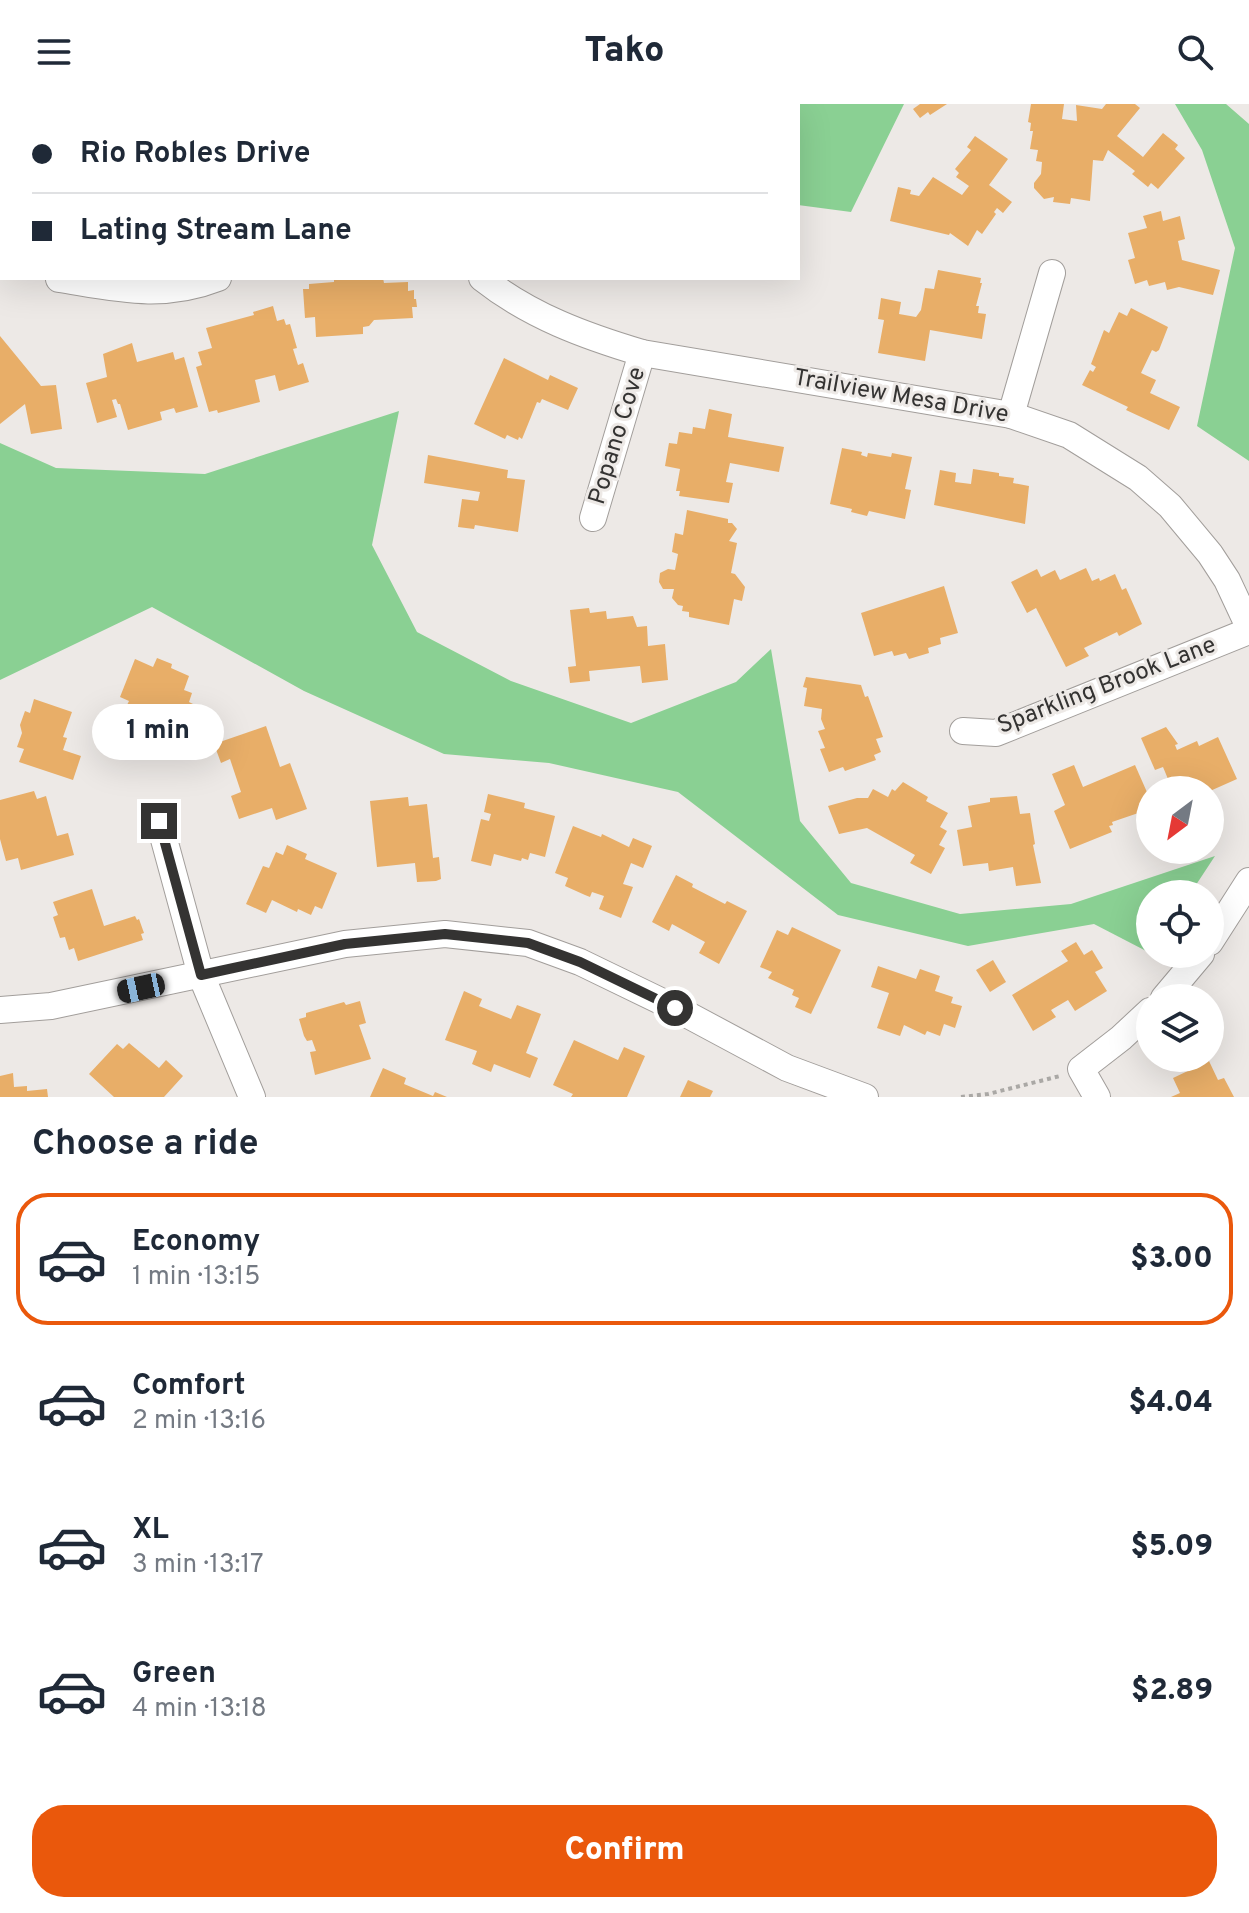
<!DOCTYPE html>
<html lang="en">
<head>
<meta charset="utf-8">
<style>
	body { margin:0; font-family:Overpass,sans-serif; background:#f2f2f3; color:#1f2937; height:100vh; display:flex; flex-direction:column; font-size:30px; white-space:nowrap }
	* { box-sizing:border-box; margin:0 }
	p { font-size:26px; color:#747a83 }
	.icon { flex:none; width:44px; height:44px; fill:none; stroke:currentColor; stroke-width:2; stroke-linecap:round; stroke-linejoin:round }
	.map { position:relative; height:993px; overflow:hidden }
	.panel { display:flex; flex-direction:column; background:#fff; flex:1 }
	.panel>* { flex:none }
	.banner { position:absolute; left:0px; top:0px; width:800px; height:176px; box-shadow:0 8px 32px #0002; display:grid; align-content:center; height:176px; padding:0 32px; background:#fff }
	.needle { width:52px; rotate:212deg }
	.buttons { position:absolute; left:1136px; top:672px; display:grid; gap:16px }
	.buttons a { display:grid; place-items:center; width:88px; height:88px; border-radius:50%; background:#fff; box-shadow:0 8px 32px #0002; font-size:40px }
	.end { position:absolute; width:36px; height:36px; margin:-18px; border:10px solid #343332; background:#fff; box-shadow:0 0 0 4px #fff }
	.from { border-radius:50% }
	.bubble { position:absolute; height:56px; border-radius:28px; background:#fff; box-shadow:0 8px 32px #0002; font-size:26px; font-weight:800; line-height:56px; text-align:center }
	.car { position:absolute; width:24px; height:48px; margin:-24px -12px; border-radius:10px; box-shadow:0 0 6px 2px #0007; background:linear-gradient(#222 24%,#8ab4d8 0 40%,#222 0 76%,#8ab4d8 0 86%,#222 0) }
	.banner b { display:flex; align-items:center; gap:28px; height:76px; font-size:30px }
	.banner b+b { border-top:2px solid #e0e1e3 }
	.banner i { width:20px; height:20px; background:#1f2937 }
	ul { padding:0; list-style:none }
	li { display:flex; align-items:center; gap:24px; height:132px; margin:0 16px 12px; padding:0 16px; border:4px solid transparent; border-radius:32px }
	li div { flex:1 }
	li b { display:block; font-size:30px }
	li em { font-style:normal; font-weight:800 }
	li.current { border-color:#ea580c }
	li>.icon { width:72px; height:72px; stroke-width:1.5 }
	h2 { padding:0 32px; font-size:36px; line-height:96px }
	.button { display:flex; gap:16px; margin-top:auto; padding:16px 32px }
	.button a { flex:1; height:92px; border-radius:32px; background:#ea580c; color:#fff; font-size:32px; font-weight:800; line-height:92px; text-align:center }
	header { display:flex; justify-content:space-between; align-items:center; height:104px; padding:0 32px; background:#fff; font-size:36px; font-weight:800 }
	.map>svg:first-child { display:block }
</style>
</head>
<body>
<header><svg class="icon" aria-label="menu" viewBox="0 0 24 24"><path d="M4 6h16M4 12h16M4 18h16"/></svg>Tako<svg class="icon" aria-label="search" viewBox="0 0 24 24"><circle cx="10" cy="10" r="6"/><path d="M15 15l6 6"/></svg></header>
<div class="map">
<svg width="1249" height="993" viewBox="0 0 1249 993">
	<rect width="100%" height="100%" fill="#ede9e6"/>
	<g fill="#8ad093">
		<path d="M770,0h134l-53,108 -53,-7v-99h-29z"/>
		<path d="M1175,0h51l23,20v337l-52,-35 38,-178 -33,-98z"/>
		<path d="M399,307l-27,134 45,87 94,49 120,42 105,-41 35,-33 29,172 51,62 109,31 111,-10 144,-48 -25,38h-40v59l-56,-29 -126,22 -130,-31 -160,-123 -129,-29 -105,-9 -140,-63 -152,-84 -152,73v-237l56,25 149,6z"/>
	</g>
	<g fill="#e8ae68">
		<path d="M920,0h27l-17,11 -2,-3 -8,6 -7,-9z"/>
		<path d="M1031,0h33l-2,15 15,2 -1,-16 26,4 4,-5h29l5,4 -23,28 26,21 20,-24 15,12 -3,4 10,9 -27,31 -7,-6 -3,4 -16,-13 3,-3 -27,-21 -5,11 -10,-1 -3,41 -19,-3 -1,6 -17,-2 1,-5 -10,2 -10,-11v-5l7,-9 1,-12 -6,-1 2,-11 -8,-1 3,-18h-3l1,-8 -3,-1z"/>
		<path d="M975,32l33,23 -19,26 23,17 -9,11 -6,-5 -3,4 2,2 -14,20 -5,-4 -9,16 -18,-13 -1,2 -59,-14 8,-34 13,3 -1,4 9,2 14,-19 29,18 7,-9 -13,-9 3,-4 -4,-4 16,-19 -4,-3z"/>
		<path d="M1161,107l2,10 17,-5 5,23 -7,2 4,19 38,10 -7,25 -34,-8 -12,3 -2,-8 -16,4 -2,-6 -12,4 -7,-24 7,-2 -7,-25 19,-5 -4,-12z"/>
		<path d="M938,166l43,8 -1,5h2l-6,23h3l-1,7 8,1 -4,25 -52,-9 -5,31 -47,-8 6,-33 -6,-1 3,-21 20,4 -2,12 17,3 5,-7 4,-22 9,1z"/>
		<path d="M334,174h49l1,5 24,-1v9l6,-1v9h2l1,8h-5l1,11 -39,2 -5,6 -6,1v7l-47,3 -1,-20 -10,1 -2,-29h6v-5l25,-2z"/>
		<path d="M273,202l4,15 7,-2 2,6 4,-1 7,24 -4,1 5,16 5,-2 6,19 -30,9 -4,-16 -20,5 5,22 -42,11 -1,-3 -8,2 -13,-45 6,-2 -4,-13 14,-4 -6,-20 48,-13 -1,-3z"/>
		<path d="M1131,204l37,19 -9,23 -3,2 -4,-2 -11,23 15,7 -6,13 30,14 -11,23 -43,-20 2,-3 -46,-22 8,-15 3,2 3,-5 -5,-3 13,-34 5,3 10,-21 8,4z"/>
		<path d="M0,232l41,50 15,-1 6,44 -31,5 -6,-30 -25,20z"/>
		<path d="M132,239l5,19 36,-10 2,8 9,-3 14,50 -22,6 -2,-5 -14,4 2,8 -34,10 -8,-26h-2l-2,-5 -4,1 5,17 -20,6 -11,-40 21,-6 -4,-23z"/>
		<path d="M504,254l44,22 2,-5 28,13 -10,22 -26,-11 -2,4 -3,-1 -15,37 -3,-2 -1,3 -11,-5 -2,4 -31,-15z"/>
		<path d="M709,305l23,5 -4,23 56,10 -5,25 -49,-9 -4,19 7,1 -4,20 -50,-7 1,-5h-4l4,-22 -15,-3 4,-23 8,1 2,-12 13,2 1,-7 12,2z"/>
		<path d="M842,344l20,4 -1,3 6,2 1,-4 23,4 1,-4 20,4 -7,32 6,1 -6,29 -36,-8 -2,5 -16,-4 1,-3 -22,-5z"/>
		<path d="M428,351l80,15 -1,8 18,2 -7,52 -43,-7 -1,4 -16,-2 4,-28 16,2 2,-9 -56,-9z"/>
		<path d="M973,365l26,4v3l15,2 -1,5 16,3 -4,38 -91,-19 6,-35 16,3 -1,9 16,2z"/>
		<path d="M687,406l41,9v4h4l5,6 -8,12 8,2 -6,30 4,1 10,13 -3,14 -8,-2 -5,26 -40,-8v-5l-7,-1 1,-5 -5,-1 -6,-7 2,-9h-11l-4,-7 1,-9 8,-4 7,1 3,-16 -6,-2 3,-19 8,2z"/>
		<path d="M1086,464l6,13 7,-3 1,3 15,-7 7,16 4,-2 16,36 -23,12 -2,-4 -33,16 5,8 -23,11 -30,-59 -9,5 -16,-31 26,-13 4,8 14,-7 5,10z"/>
		<path d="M944,482l14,47 -18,5 1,6 -13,4 1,5 -20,6 -3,-6 -12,3 -2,-5 -18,5 -13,-43z"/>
		<path d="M589,504l1,5 16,-2 1,8 26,-3 4,11 10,-1 1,20 17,-2 3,36 -26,3 -2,-17 -51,5 1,10 -20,2 -2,-16 8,-1 -6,-56z"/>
		<path d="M157,554l15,6 -1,4 18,8 -5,14 8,3 -3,9 4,2 -15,39 -23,-9 2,-6 -9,-3 2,-5 -25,-11 4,-8 -9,-4 15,-38 18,8z"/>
		<path d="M806,573l55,8 4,12 3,-1 15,41 -7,2 5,13 -7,3 2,5 -31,11 -2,-4 -14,5 -9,-23 5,-1 -7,-17 7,-2 -4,-10 1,-10 -18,-3 3,-18 -4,-1z"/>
		<path d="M34,595l38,13 -9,25 4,1 -4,12 18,6 -8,24 -54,-18 5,-13 -7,-2 5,-14 -2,-8 5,-14 5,2z"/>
		<path d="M266,622l14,41 10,-4 17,46 -31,11 -4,-12 -33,11 -8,-23 10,-4 -11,-33 -9,4 -7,-19z"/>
		<path d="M1166,623l12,17 -3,1 2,5 20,-9 2,5 19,-9 19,42 -27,12 -45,-1 -4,-8 7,-3 -5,-12 -8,3 -14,-32z"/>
		<path d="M1074,661l9,22 52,-22 15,34v10l-38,13 1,3 -4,1 3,6 -42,17 -16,-38 11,-6 -13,-31z"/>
		<path d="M903,678l25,15 -2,4 22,12 -8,14 7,4 -8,14 6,3 -14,26 -21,-11 5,-8 -48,-27 -28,6 -11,-28 29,-8h11l5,-9 15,8 4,-8 3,2z"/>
		<path d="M34,687l3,8 9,-3 11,40 11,-3 6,22 -53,15 -3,-12 -12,3 -6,-22v-39z"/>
		<path d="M488,690l37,9 -1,5 31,8 -10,41 -15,-4 -2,7 -6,-2 -1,3 -27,-7 -3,12 -20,-5 10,-42 8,2 2,-7 -7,-2z"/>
		<path d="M1017,692l3,18 10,-1 5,31 -2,1 8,38 -25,3 -3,-19 -24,4 -1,-8 -25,3 -6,-36 15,-3 -4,-21 22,-4v-4z"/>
		<path d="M408,693l1,9 18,-2 6,54 6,-1 2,22 -5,2 -19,1 -2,-19 -38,4 -7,-66z"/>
		<path d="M573,722l28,11 1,-3 27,13 4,-9 19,8 -9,22 -12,-5 -8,21 10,3 -12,31 -22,-9 5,-13 -12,-4 -2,5 -5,-2 -20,-9 3,-8 -13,-5z"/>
		<path d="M287,741l20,9 -2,5 32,14 -15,36 -7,-3 -4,9 -13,-6 -1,3 -25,-12 -6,13 -20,-9 17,-38 6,2 7,-16 7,3z"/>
		<path d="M676,771l17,9 -1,3 33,17 2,-3 20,10 -28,53 -20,-11 6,-11 -33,-18 -3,7 -17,-9z"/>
		<path d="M92,785l12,37 31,-10 2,4 2,-1 5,14 -3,1 2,6 -65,21 -4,-13 -5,2 -4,-13 -5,1 -7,-21 5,-2 -5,-13z"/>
		<path d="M792,823l49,23 -30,64 -16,-7 4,-9 -7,-3 2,-5 -26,-12 4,-6 -12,-5 17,-37 11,5z"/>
		<path d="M1076,838l8,13 8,-5 11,18 -8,4 12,19 -32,20 -7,-11 -17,10 5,7 -23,14 -21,-36 56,-34 -7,-10z"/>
		<path d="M993,856l13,22 -16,10 -14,-22z"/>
		<path d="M878,862l38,13 4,-10 20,7 -5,15 18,6 -2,6 11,3 -7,22 -11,-4 -4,12 -13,-5 -2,4 -21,-10 -4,11 -23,-8 12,-35 -18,-6z"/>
		<path d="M464,887l18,8 -3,7 32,13 6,-14 24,9 -15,39 12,5 -8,20 -36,-14 -3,8 -19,-8 5,-13 -32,-11z"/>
		<path d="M360,897l6,22 -7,2 12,34 -56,16 -5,-23 6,-1 -4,-11 -5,1 -3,-5 -5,-17 7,-2v-4l38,-11 2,3z"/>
		<path d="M574,936l44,20 6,-13 21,9 -18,41h-56l2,-3 -20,-9z"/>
		<path d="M129,939l30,25 7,-8 17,16 -19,21h-50l-25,-23 28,-30 6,5z"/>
		<path d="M1209,957l9,19 6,-2 10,19h-63l9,-4 -7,-15z"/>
		<path d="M383,964l23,10 -2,6 29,12 2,-4 12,5h-77z"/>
		<path d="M13,969l1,14 13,-1v5l20,-2 1,8h-48v-21z"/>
		<path d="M688,976l25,11 -3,6h-30z"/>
	</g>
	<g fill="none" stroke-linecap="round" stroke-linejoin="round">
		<g stroke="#a29e9b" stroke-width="28">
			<g id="minor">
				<path d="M327,0l1,2"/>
				<path d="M487,2l3,-2"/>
				<path d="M482,174c48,38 103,58 160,75l369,62 58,20 69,43 32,28 40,48 17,26 22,47"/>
				<path d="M59,175c57,9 103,21 159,-1"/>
				<path d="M1011,311l41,-142"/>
				<path d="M593,414l49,-165"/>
				<path d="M963,627l33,2 253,-102"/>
				<path d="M159,717l42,154 51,122"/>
				<path d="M1210,838l39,-61"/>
				<path d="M1164,894l37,-44"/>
				<path d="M0,906l51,-4 294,-62 100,-10 83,9 52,19 95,46 112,60 78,29"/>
				<path d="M1097,993l-16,-28 40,-31 29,-27"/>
			</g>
		</g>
		<path stroke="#aaa8a5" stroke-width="4" stroke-dasharray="4 4" stroke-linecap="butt" d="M961,993l27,-3 72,-18"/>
		<use href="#minor" stroke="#fff" stroke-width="26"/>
	</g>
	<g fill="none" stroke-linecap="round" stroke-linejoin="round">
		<path stroke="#343332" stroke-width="10" d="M159,717l42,154 144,-31 100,-10 83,9 52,19 95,46"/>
	</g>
	<g text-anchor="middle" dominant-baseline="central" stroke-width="6" stroke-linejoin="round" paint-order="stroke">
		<g font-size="24" fill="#343332" stroke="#ede9e6">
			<text transform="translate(901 293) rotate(10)">Trailview Mesa Drive</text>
			<text transform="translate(618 332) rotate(-73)">Popano Cove</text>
			<text transform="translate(1107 582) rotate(-21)">Sparkling Brook Lane</text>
		</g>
	</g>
</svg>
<div class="buttons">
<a><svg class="needle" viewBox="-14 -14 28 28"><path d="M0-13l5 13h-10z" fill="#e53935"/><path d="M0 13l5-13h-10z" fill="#747a83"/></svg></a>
<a><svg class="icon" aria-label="locate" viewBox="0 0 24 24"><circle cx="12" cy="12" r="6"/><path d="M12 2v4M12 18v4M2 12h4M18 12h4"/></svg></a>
<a><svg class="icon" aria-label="layers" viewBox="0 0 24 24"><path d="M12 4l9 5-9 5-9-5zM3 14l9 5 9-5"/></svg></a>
</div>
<i class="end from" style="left:675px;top:904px"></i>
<i class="end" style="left:159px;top:717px"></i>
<div class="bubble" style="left:92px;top:600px;width:132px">1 min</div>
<i class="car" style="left:141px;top:884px;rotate:258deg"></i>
<div class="banner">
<b><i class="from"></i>Rio Robles Drive</b>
<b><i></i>Lating Stream Lane</b>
</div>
</div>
<section class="panel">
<h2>Choose a ride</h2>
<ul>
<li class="current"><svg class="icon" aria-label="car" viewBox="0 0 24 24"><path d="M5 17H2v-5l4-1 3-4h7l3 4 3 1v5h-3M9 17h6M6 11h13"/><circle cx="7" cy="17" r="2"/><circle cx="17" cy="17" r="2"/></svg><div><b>Economy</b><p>1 min · 13:15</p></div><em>$3.00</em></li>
<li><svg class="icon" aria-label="car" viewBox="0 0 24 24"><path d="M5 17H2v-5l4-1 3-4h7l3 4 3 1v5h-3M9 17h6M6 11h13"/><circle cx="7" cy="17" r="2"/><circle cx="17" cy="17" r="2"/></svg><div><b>Comfort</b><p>2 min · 13:16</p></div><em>$4.04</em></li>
<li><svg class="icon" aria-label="car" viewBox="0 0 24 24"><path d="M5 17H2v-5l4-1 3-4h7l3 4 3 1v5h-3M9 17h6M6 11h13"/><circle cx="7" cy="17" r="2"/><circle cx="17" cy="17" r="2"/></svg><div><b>XL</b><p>3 min · 13:17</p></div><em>$5.09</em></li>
<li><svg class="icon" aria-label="car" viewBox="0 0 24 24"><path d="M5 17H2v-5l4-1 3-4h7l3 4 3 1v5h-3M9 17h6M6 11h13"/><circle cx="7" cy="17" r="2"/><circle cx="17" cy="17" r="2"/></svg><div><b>Green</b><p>4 min · 13:18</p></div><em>$2.89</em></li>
</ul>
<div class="button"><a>Confirm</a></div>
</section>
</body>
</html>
